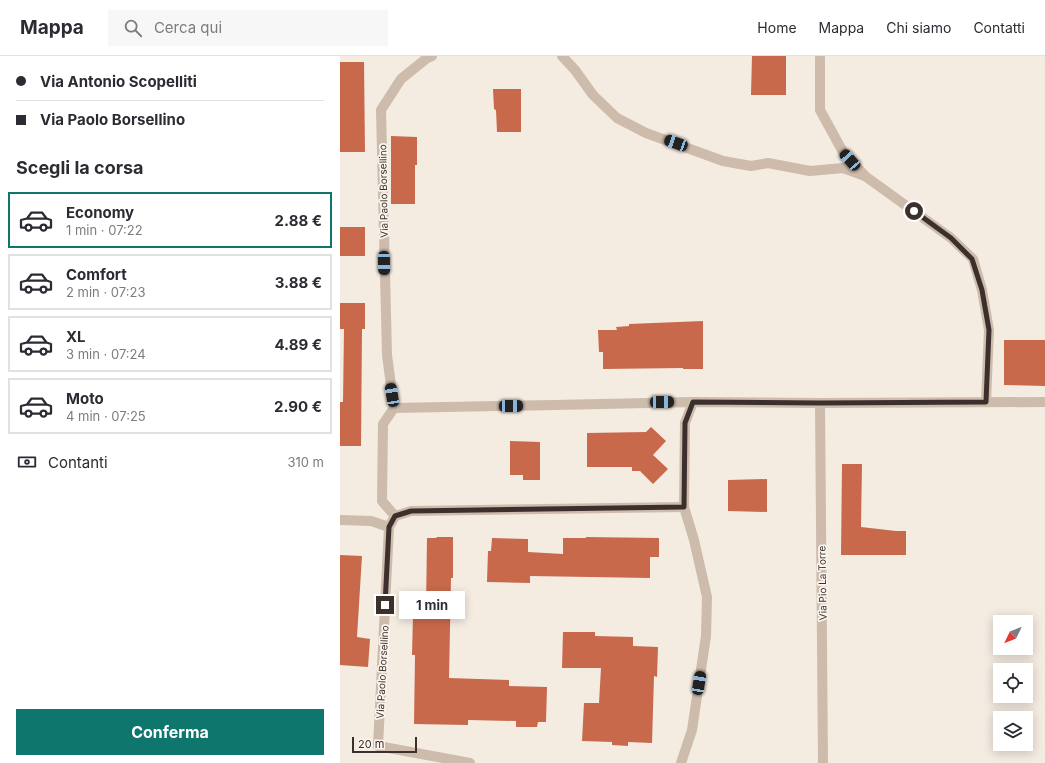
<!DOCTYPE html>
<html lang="it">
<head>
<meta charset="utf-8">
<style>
	body { margin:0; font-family:Inter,sans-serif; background:#f7f7f7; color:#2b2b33; height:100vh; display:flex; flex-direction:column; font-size:15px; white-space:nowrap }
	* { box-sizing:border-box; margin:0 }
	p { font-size:13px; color:#7c7c81 }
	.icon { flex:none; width:22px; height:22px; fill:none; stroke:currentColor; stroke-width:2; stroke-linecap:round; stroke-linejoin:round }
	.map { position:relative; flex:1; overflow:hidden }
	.sheet { display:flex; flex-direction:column; background:#fff; width:340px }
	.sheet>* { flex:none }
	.banner { display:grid; align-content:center; height:88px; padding:0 16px; background:#fff }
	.needle { width:26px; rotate:227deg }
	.buttons { position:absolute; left:653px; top:559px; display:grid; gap:8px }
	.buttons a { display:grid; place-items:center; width:40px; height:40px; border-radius:0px; background:#fff; box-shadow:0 2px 10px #0003; font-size:20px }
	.scale { position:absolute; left:12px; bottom:10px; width:65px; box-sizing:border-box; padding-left:4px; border:2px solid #3b302b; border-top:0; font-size:11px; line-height:14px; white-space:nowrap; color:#3b302b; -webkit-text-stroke:3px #fbf5ee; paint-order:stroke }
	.end { position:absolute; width:18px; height:18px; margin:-9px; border:5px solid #3b302b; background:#fff; box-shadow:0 0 0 2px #fff }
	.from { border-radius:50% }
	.bubble { position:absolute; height:28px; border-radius:0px; background:#fff; box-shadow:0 2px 10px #0003; font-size:13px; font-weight:700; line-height:28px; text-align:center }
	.car { position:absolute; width:12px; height:24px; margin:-12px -6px; border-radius:5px; box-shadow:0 0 3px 1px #0007; background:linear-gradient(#222 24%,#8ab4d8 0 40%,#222 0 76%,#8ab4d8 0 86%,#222 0) }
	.banner b { display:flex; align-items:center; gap:14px; height:38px; font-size:15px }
	.banner b+b { border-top:1px solid #e1e1e2 }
	.banner i { width:10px; height:10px; background:#2b2b33 }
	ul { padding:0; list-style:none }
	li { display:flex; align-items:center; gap:12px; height:56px; margin:0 8px 6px; padding:0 8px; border:2px solid #e1e1e2; border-radius:0px }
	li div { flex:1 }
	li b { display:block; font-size:15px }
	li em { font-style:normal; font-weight:700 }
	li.current { border-color:#0f766e }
	li>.icon { width:36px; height:36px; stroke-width:1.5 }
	h2 { padding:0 16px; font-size:18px; line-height:48px }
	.pay { display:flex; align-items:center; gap:10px; height:44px; padding:0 16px; font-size:15px }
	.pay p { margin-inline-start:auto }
	.primary-button { display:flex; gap:8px; margin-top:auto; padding:8px 16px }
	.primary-button a { flex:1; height:46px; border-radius:0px; background:#0f766e; color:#fff; font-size:16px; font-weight:700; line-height:46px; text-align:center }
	header { display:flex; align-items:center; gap:24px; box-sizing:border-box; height:56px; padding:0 20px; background:#fff; border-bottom:1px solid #e1e1e2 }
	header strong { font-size:19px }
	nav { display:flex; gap:22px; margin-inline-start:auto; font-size:14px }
	.search { width:280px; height:36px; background:#f7f7f7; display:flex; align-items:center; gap:10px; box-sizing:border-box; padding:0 14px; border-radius:0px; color:#7c7c81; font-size:15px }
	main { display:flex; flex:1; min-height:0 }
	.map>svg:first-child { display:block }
</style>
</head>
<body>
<header>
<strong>Mappa</strong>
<div class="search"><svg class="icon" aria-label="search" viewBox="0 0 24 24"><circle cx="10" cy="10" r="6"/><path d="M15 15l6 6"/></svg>Cerca qui</div>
<nav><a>Home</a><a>Mappa</a><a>Chi siamo</a><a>Contatti</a></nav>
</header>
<main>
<section class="sheet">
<div class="banner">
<b><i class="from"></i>Via Antonio Scopelliti</b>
<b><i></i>Via Paolo Borsellino</b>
</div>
<h2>Scegli la corsa</h2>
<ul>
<li class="current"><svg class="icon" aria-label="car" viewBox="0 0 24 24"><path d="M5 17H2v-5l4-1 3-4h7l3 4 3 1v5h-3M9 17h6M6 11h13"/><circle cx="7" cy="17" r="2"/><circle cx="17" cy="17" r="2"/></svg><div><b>Economy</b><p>1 min · 07:22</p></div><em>2.88 €</em></li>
<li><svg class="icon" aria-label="car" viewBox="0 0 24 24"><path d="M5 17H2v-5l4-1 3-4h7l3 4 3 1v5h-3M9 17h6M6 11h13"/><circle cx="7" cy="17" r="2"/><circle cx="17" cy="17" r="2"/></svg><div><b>Comfort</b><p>2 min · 07:23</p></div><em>3.88 €</em></li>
<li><svg class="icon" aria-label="car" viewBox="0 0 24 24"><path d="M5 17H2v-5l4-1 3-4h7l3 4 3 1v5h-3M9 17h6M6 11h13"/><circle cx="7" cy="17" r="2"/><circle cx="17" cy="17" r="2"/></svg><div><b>XL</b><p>3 min · 07:24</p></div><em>4.89 €</em></li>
<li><svg class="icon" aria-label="car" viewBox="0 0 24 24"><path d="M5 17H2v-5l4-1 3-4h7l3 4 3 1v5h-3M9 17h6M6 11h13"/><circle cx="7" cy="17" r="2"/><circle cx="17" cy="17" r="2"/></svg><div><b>Moto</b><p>4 min · 07:25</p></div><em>2.90 €</em></li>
</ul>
<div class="pay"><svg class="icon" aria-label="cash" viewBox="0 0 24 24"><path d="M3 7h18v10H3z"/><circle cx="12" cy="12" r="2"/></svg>Contanti<p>310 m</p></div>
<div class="primary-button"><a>Conferma</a></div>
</section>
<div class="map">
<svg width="705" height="707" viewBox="0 0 705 707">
	<rect width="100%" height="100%" fill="#f4ebe1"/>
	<g fill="#c8694b">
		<path d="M412,0h34v39h-35z"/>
		<path d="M0,6h24l1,90h-25z"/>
		<path d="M153,33h28v43h-24l-1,-22 -2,-1z"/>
		<path d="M51,80l26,1v28h-2v39h-24z"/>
		<rect x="0" y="171" width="25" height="29"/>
		<path d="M0,247h25v26h-3l-1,117h-21v-44h3l1,-73h-4z"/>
		<path d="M363,265v48h-20v-1l-80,1v-17h-4l-1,-22h19l-1,-3 13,-1v-2z"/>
		<path d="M664,284h41v46l-41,-1z"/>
		<path d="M311,371l15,14 -13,14 15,14 -15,15 -13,-13h-8v-4h-45v-34l59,-1z"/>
		<path d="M170,385l30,1v38h-17v-5h-13z"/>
		<path d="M502,408h20l-1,63 35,4h10v24h-65z"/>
		<path d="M427,423v33l-39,-1v-31z"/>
		<path d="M97,481h16v41h-2l-2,100 60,2v6l38,1 -1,35h-8l-1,5h-21v-6l-48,-1v5l-54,-1 1,-69h-3l1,-40h5v-8h8l1,-69h9z"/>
		<path d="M246,481l73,1v19h-9v21l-120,-2v7l-43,-1 1,-31h3l1,-13 36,1v13l35,2v-16h23z"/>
		<path d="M0,499l22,1 -5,81 13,2 -2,28 -28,-2z"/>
		<path d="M223,576h32v4l38,1v9l25,1 -1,30 -3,-1 -2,67 -24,-1v4l-16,-1v-3l-30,-1 2,-38h15l2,-35h-39z"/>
	</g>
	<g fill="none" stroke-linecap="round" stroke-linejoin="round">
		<path stroke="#cdbbac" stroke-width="10" d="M222,0l13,14 18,25 24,23 29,15 77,28 28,5 17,-3 42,8 33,-3 22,8"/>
		<g stroke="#cdbbac" stroke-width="10">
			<path d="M480,2v52l23,42 22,24 86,62 22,21 9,31 7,40 -3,72"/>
			<path d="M480,347l3,360"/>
			<path d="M54,352l161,-3 138,-3 127,1 225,-1"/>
			<path d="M55,460l-13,-15 1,-77 11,-16 -7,-53 -6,-245 20,-31 26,-21 5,-2"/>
			<path d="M55,460l-6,11 -11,219 92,17"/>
			<path d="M55,460l16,-5 273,-4"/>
			<path d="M0,464l31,1 18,6"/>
			<path d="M341,707l11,-33 14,-94 1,-39 -13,-57 -10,-33 1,-84 8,-21"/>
		</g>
	</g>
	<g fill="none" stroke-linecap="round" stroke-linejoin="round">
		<path stroke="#3b302b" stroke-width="5" d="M45,549l4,-78 6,-11 16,-5 273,-4 1,-84 8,-21 127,1 166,-1 3,-72 -7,-40 -10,-31 -21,-21 -37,-27"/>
	</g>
	<g text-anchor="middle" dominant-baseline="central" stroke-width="3.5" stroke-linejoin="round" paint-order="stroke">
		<g font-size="10" fill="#3b302b" stroke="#fbf5ee">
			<text transform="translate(43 135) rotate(-91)">Via Paolo Borsellino</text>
			<text transform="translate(482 527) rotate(-91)">Via Pio La Torre</text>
			<text transform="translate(42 616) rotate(-87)">Via Paolo Borsellino</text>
		</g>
	</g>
</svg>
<div class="buttons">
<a><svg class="needle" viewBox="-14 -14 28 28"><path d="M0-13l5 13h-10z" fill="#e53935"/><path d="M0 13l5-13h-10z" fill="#7c7c81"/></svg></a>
<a><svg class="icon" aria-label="locate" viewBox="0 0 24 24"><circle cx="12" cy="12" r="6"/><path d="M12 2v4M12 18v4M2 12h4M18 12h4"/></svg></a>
<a><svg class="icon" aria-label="layers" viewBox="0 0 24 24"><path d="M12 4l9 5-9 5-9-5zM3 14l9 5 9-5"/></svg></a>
</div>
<div class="scale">20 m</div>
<i class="end from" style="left:574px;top:155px"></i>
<i class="end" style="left:45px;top:549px"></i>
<div class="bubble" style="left:59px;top:535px;width:66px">1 min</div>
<i class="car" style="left:336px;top:87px;rotate:290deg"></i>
<i class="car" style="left:510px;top:104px;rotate:318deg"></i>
<i class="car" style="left:44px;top:207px;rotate:179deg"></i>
<i class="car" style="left:52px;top:339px;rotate:351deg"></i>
<i class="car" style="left:322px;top:346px;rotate:89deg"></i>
<i class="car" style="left:171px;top:350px;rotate:89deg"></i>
<i class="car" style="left:359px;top:627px;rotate:9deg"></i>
</div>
</main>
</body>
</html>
